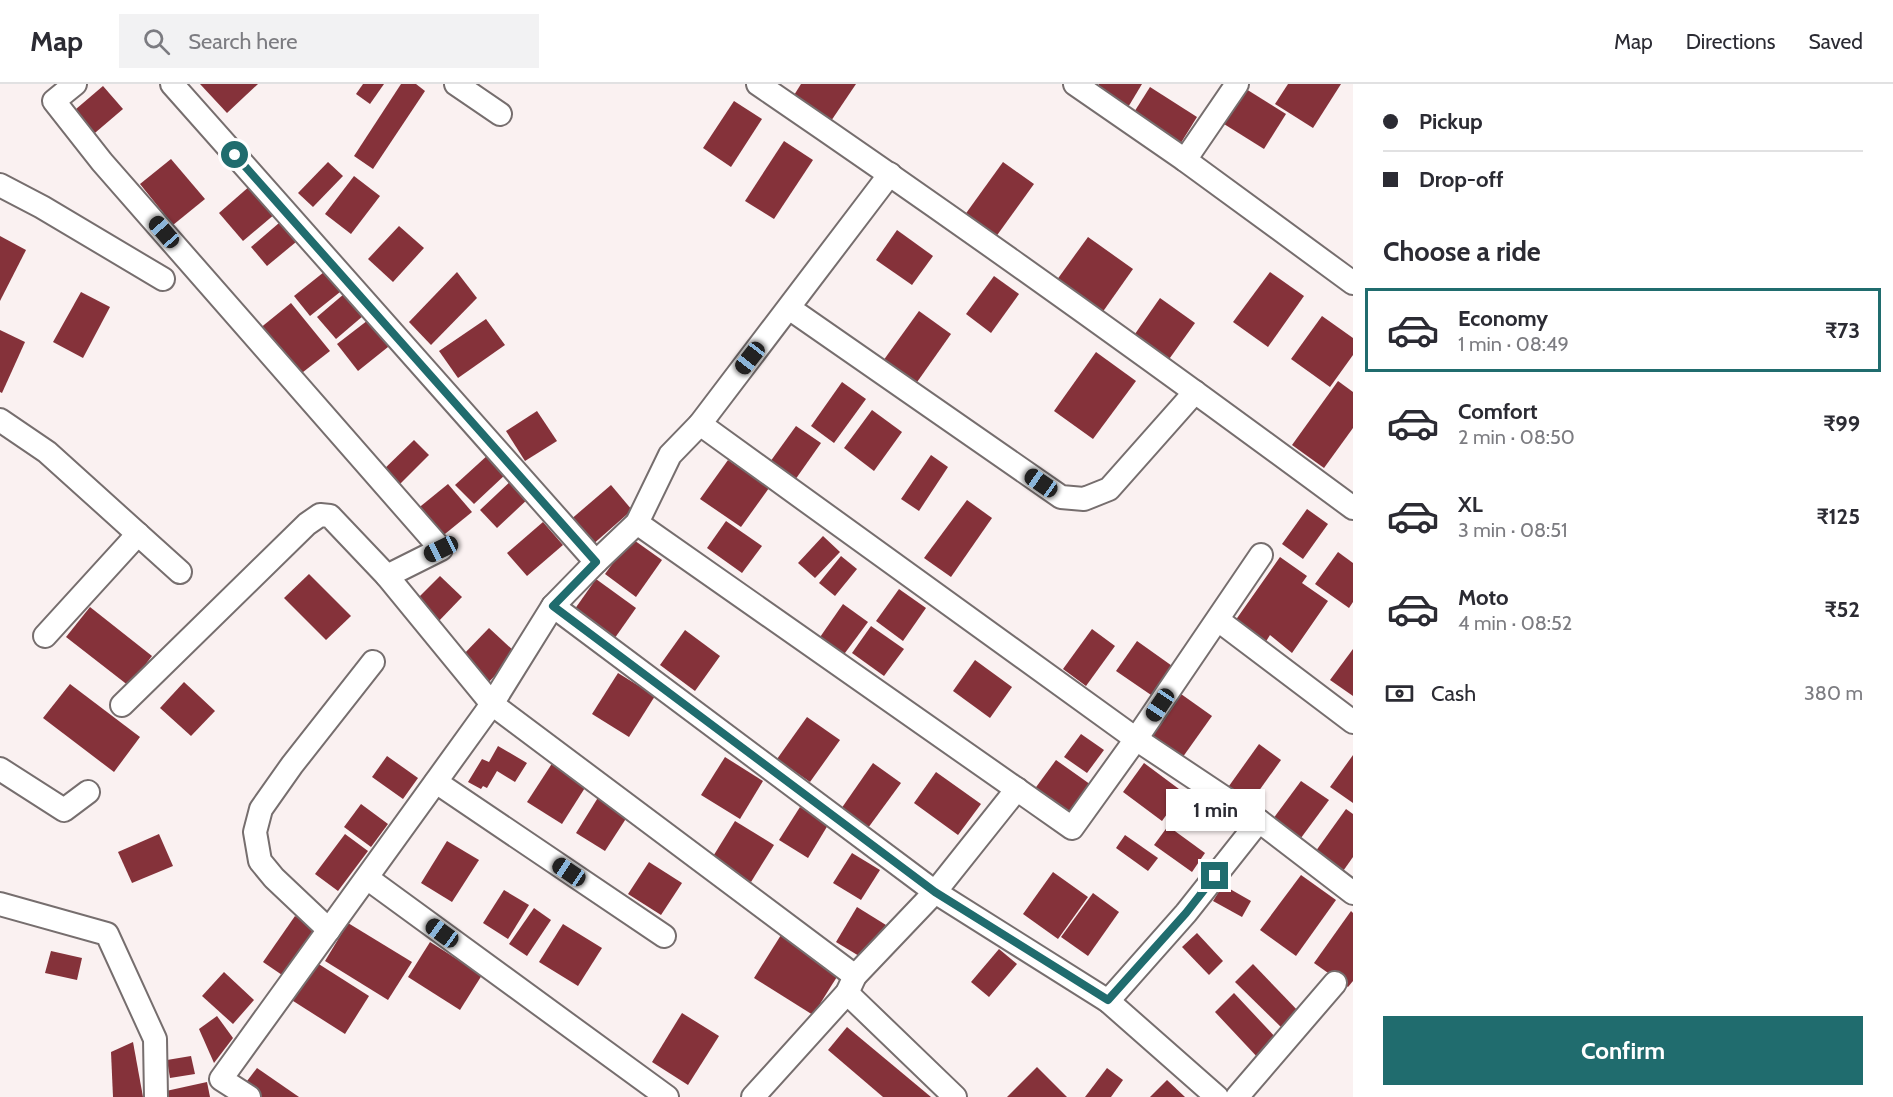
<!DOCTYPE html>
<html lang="en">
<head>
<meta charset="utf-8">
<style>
	body { margin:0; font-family:Cabin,sans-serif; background:#f2f2f3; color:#2b2b33; height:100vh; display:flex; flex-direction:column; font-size:22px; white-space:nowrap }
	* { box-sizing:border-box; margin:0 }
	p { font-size:20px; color:#7c7c81 }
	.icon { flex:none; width:33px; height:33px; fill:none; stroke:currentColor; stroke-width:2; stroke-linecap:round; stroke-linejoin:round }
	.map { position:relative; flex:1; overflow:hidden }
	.side { display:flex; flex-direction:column; background:#fff; width:540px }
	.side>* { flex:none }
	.banner { display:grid; align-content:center; height:132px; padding:0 30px; background:#fff }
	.end { position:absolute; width:27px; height:27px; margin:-14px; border:8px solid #206c6e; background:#fff; box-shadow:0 0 0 3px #fff }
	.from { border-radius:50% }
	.bubble { position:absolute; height:42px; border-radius:0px; background:#fff; box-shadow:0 2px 4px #0004; font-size:20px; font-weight:800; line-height:42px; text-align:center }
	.car { position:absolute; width:18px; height:36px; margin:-18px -9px; border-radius:8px; box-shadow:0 0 4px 2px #0007; background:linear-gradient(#222 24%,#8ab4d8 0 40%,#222 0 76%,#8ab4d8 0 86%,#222 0) }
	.banner b { display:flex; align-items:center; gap:21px; height:57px; font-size:22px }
	.banner b+b { border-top:2px solid #e1e1e2 }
	.banner i { width:15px; height:15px; background:#2b2b33 }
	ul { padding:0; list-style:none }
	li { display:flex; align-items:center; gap:18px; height:84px; margin:0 12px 9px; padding:0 18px; border:3px solid transparent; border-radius:0px }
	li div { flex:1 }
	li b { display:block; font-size:22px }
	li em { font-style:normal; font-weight:800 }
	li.current { border-color:#206c6e }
	li>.icon { width:54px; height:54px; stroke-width:1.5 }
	h2 { padding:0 30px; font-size:27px; line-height:72px }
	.pay { display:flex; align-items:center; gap:15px; height:66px; padding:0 30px; font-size:22px }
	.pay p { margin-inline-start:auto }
	.button { display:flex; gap:12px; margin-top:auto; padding:12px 30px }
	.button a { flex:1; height:69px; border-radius:0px; background:#206c6e; color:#fff; font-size:24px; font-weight:800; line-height:69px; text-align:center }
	header { display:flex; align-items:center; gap:36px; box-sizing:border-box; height:84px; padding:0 30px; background:#fff; border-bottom:2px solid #e1e1e2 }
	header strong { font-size:28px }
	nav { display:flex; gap:33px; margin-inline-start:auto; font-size:21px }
	.search { width:420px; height:54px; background:#f2f2f3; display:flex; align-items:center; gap:15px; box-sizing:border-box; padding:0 21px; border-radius:0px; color:#7c7c81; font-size:22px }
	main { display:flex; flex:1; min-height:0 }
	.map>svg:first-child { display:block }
</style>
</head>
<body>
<header>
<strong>Map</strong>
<div class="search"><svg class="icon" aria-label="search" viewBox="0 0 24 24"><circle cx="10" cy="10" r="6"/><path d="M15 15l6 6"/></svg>Search here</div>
<nav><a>Map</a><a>Directions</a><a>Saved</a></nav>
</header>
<main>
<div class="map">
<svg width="1353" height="1013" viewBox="0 0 1353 1013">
	<rect width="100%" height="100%" fill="#faf1f1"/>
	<g fill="#85323a">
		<path d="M200,0h58l-31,29z"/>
		<path d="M363,0h21l-14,20 -14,-10z"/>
		<path d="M401,0h15l9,7 -52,78 -19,-13z"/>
		<path d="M801,0h55l-27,40 -38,-24z"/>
		<path d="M1099,0h43l-15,25 -31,-20z"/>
		<path d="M1238,0l48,30 -22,35 -48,-30z"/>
		<path d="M1288,0h53l-28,44 -38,-24z"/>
		<path d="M103,2l20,23 -34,29 -20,-23z"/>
		<path d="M1150,3l47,30 -18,29 -48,-29z"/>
		<path d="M734,17l28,18 -31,48 -28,-19z"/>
		<path d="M784,57l29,19 -39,59 -29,-18z"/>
		<path d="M171,75l34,40 -32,26 -33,-41z"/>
		<path d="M328,78l15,14 -30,31 -15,-14z"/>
		<path d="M1003,78l31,22 -44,61 -31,-22z"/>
		<path d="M354,92l26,20 -29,38 -26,-20z"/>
		<path d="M251,101l24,29 -32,27 -24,-28z"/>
		<path d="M279,139l17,19 -29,24 -16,-19z"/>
		<path d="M399,142l25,22 -31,34 -25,-23z"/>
		<path d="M897,146l36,26 -21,29 -36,-25z"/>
		<path d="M0,152l26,14 -26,51z"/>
		<path d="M1088,153l45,32 -36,51 -46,-32z"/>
		<path d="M329,184l16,20 -35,28 -16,-20z"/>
		<path d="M457,188l20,26 -46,47 -22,-23z"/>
		<path d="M1270,188l34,24 -36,51 -35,-25z"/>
		<path d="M994,192l25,18 -28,39 -25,-19z"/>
		<path d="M351,204l19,22 -34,29 -19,-22z"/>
		<path d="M81,208l29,15 -27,51 -30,-16z"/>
		<path d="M1160,214l35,25 -33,46 -34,-25z"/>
		<path d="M291,219l39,48 -32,25 -39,-47z"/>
		<path d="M919,227l32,23 -36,51 -32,-24z"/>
		<path d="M1322,232l31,22v17l-23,32 -39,-28z"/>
		<path d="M372,233l21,26 -35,28 -21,-27z"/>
		<path d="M486,235l19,26 -47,33 -19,-27z"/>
		<path d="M0,246l25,12 -23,51 -2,-1z"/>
		<path d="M1096,268l40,29 -43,58 -39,-28z"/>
		<path d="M1338,297l15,11v36l-29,40 -32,-23z"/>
		<path d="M842,298l24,17 -32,44 -23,-17z"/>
		<path d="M872,326l30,22 -28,39 -30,-23z"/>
		<path d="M537,327l20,30 -32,20 -19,-30z"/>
		<path d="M796,342l25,17 -26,37 -25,-18z"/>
		<path d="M414,356l15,15 -35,35 -15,-16z"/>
		<path d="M489,370l18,19 -33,31 -19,-19z"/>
		<path d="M931,371l17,12 -29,44 -18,-12z"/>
		<path d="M728,376l41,28 -28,39 -41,-28z"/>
		<path d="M513,395l17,18 -33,31 -17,-18z"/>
		<path d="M448,400l24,28 -32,26 -24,-28z"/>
		<path d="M611,401l21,25 -41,36 -22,-25z"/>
		<path d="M967,416l25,18 -41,59 -27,-19z"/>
		<path d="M1307,425l21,15 -25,35 -21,-15z"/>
		<path d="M726,437l36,25 -20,27 -35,-25z"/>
		<path d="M543,438l20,23 -36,31 -20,-23z"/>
		<path d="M823,452l17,16 -25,26 -17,-15z"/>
		<path d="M631,454l31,22 -26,37 -31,-23z"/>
		<path d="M1338,468l15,11v39l-4,6 -34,-24z"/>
		<path d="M841,472l16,13 -22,27 -16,-13z"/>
		<path d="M1280,473l27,19 -5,7 26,18 -36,52 -22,-18 -5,8 -30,-22z"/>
		<path d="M309,490l42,42 -25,24 -42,-42z"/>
		<path d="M440,492l22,21 -26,27 -22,-22z"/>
		<path d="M596,495l40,29 -24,34 -40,-29z"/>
		<path d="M899,505l27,19 -23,33 -27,-20z"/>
		<path d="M843,520l25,18 -26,35 -24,-17z"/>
		<path d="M90,523l62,49 -23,30 -63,-49z"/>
		<path d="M871,542l33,23 -20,27 -32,-23z"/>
		<path d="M489,544l27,25 -28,30 -27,-26z"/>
		<path d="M1092,545l23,17 -29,40 -23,-17z"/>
		<path d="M685,546l35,26 -25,35 -35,-26z"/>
		<path d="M1137,557l38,27 -21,29 -38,-26z"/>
		<path d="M1353,565v47l-23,-16z"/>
		<path d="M975,576l37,27 -22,31 -37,-27z"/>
		<path d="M618,589l37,23 -26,41 -37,-23z"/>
		<path d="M184,598l31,29 -24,25 -31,-28z"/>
		<path d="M70,600l70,53 -26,35 -71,-54z"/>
		<path d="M1181,610l31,22 -32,45 -31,-22z"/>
		<path d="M807,633l33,23 -30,42 -33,-23z"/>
		<path d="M1081,650l23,16 -17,23 -23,-16z"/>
		<path d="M1259,660l22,16 -35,49 -22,-16z"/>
		<path d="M498,662l29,17 -12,19 -18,-11 -10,17 -4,-2 -2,3 -13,-7 14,-23 7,3z"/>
		<path d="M1353,671v48l-23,-16z"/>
		<path d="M387,672l31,22 -15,21 -31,-22z"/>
		<path d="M725,673l38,24 -23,38 -39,-24z"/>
		<path d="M1056,676l38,27 -25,34 -38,-27z"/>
		<path d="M553,678l35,21 -26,41 -35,-22z"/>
		<path d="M873,679l28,20 -33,45 -27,-19z"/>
		<path d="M1144,679l39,29 -21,29 -39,-29z"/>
		<path d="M936,688l45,32 -23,31 -44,-32z"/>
		<path d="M1301,697l28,19 -31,42 -28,-19z"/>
		<path d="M599,712l30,18 -24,37 -29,-18z"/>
		<path d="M361,720l27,20 -17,23 -27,-20z"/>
		<path d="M800,723l28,18 -20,33 -29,-18z"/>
		<path d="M1346,725l7,5v43l-12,17 -28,-19z"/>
		<path d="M735,737l39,24 -23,37 -39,-24z"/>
		<path d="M1168,742l37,27 -13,19 -38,-27z"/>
		<path d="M159,750l14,32 -41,17 -14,-31z"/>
		<path d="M345,750l23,17 -30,40 -23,-17z"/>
		<path d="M1125,751l33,23 -10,13 -32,-23z"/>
		<path d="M447,757l32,19 -27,42 -31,-19z"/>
		<path d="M852,769l28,17 -19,30 -28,-17z"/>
		<path d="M649,778l33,21 -21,32 -33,-21z"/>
		<path d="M1053,788l35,25 -30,42 -35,-25z"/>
		<path d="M1301,791l35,25 -40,56 -36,-26z"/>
		<path d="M1223,801l28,16 -9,16 -29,-16z"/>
		<path d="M504,806l25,15 -21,34 -25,-16z"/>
		<path d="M1093,809l26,19 -31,44 -27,-19z"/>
		<path d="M857,823l29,18 -22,34 -28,-17z"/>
		<path d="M534,824l17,12 -24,36 -18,-12z"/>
		<path d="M1351,827l2,2v68l-5,6 -34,-24z"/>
		<path d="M295,832l22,14 -32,47 -22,-15z"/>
		<path d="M348,839l64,39 -24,38 -63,-39z"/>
		<path d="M563,840l39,24 -24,38 -39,-24z"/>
		<path d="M1197,849l26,28 -14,14 -27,-28z"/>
		<path d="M781,851l59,37 -27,43 -59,-37z"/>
		<path d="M430,858l52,33 -22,35 -52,-33z"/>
		<path d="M999,865l18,15 -28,33 -18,-15z"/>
		<path d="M51,867l31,7 -5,22 -32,-7z"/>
		<path d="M314,877l55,35 -24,38 -55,-35z"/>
		<path d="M1253,880l48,50 -15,18 -51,-50z"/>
		<path d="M224,888l30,28 -21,24 -31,-28z"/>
		<path d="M1234,909l45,48 -19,19 -45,-48z"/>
		<path d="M682,929l37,23 -31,49 -36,-23z"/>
		<path d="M217,932l16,22 -19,25 -15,-34z"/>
		<path d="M847,943l84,70h-48l-55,-47z"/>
		<path d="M133,958l10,55h-30l-2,-45z"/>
		<path d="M191,972l4,18 -25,4 -3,-18z"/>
		<path d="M1037,983l30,30h-60z"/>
		<path d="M257,984l42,29h-38l-17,-12z"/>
		<path d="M1107,984l16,12 -12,17h-26z"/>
		<path d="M1167,996l18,17h-35z"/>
		<path d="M207,998l3,15h-43l-1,-6z"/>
	</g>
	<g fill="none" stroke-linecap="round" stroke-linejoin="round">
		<g stroke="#766e6e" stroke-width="26">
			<g id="street">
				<path d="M75,0l-21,17 48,61 339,387 -54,27 105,128 363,272"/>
				<path d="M172,0l424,478"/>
				<path d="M456,0l44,30"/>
				<path d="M758,0c201,137 399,279 595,424"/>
				<path d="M1075,0l110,76 168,123"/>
				<path d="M1185,76l52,-76"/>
				<path d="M0,101l42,22 121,72"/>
				<path d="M789,224l272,189 23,2 25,-10 86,-97"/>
				<path d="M0,336l47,32 133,120"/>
				<path d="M700,340l436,315 123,82 94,72"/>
				<path d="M637,439l435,305 64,-89 125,-184"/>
				<path d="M553,522l382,286 173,109 109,96"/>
				<path d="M1218,536l135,102"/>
				<path d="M45,552l93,-102"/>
				<path d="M122,621l185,-181 13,-9 10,1 57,60"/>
				<path d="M0,685l64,41 24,-18"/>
				<path d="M436,698l228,154"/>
				<path d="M367,794l300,219"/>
				<path d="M0,820l107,30 48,105 1,58"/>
				<path d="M329,846l-55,-52 -14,-17 -5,-29 6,-23 31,-44 81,-103"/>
				<path d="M847,909l108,104"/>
				<path d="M1108,917l78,-88 73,-92"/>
				<path d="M249,1013l-28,-18 271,-375 61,-98 43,-44 41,-39 33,-68 30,-31 190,-250"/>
				<path d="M753,1013l94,-104 8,-17 80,-84 82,-103"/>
				<path d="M1237,1013l98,-114"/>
			</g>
		</g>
		<use href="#street" stroke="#fff" stroke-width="22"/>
	</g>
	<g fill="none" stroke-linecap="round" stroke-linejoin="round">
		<path stroke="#206c6e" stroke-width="8" d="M235,71l361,407 -43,44 382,286 173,108 78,-87 29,-37"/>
	</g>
</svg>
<i class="end from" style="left:235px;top:71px"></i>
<i class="end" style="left:1215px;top:792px"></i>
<div class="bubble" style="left:1166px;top:705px;width:99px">1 min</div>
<i class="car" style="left:164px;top:148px;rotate:319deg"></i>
<i class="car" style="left:750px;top:274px;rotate:218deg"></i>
<i class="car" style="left:1041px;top:399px;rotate:305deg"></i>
<i class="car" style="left:441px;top:465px;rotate:244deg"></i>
<i class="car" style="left:1160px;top:621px;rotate:214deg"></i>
<i class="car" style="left:569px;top:788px;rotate:304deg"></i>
<i class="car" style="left:442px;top:849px;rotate:306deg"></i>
</div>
<section class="side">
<div class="banner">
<b><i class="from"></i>Pickup</b>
<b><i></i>Drop-off</b>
</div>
<h2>Choose a ride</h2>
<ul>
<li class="current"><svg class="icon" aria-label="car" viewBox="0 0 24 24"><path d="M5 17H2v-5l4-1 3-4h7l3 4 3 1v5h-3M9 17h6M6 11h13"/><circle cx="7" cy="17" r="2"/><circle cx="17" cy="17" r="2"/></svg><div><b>Economy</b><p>1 min · 08:49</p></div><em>₹73</em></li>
<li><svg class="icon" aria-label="car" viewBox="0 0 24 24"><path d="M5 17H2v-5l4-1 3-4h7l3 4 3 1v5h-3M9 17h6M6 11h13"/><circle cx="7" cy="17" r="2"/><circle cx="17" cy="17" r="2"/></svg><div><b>Comfort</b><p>2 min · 08:50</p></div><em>₹99</em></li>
<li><svg class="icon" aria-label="car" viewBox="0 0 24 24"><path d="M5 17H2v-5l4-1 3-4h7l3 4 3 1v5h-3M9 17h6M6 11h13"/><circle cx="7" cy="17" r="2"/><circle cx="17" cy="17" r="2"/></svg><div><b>XL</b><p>3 min · 08:51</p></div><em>₹125</em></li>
<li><svg class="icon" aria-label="car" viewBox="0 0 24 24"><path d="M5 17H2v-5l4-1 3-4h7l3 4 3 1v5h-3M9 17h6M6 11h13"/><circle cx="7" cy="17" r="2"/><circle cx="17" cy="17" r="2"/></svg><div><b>Moto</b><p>4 min · 08:52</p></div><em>₹52</em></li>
</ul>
<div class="pay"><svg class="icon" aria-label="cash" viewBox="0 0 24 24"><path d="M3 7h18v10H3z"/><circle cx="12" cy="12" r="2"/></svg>Cash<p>380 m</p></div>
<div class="button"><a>Confirm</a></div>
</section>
</main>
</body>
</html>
